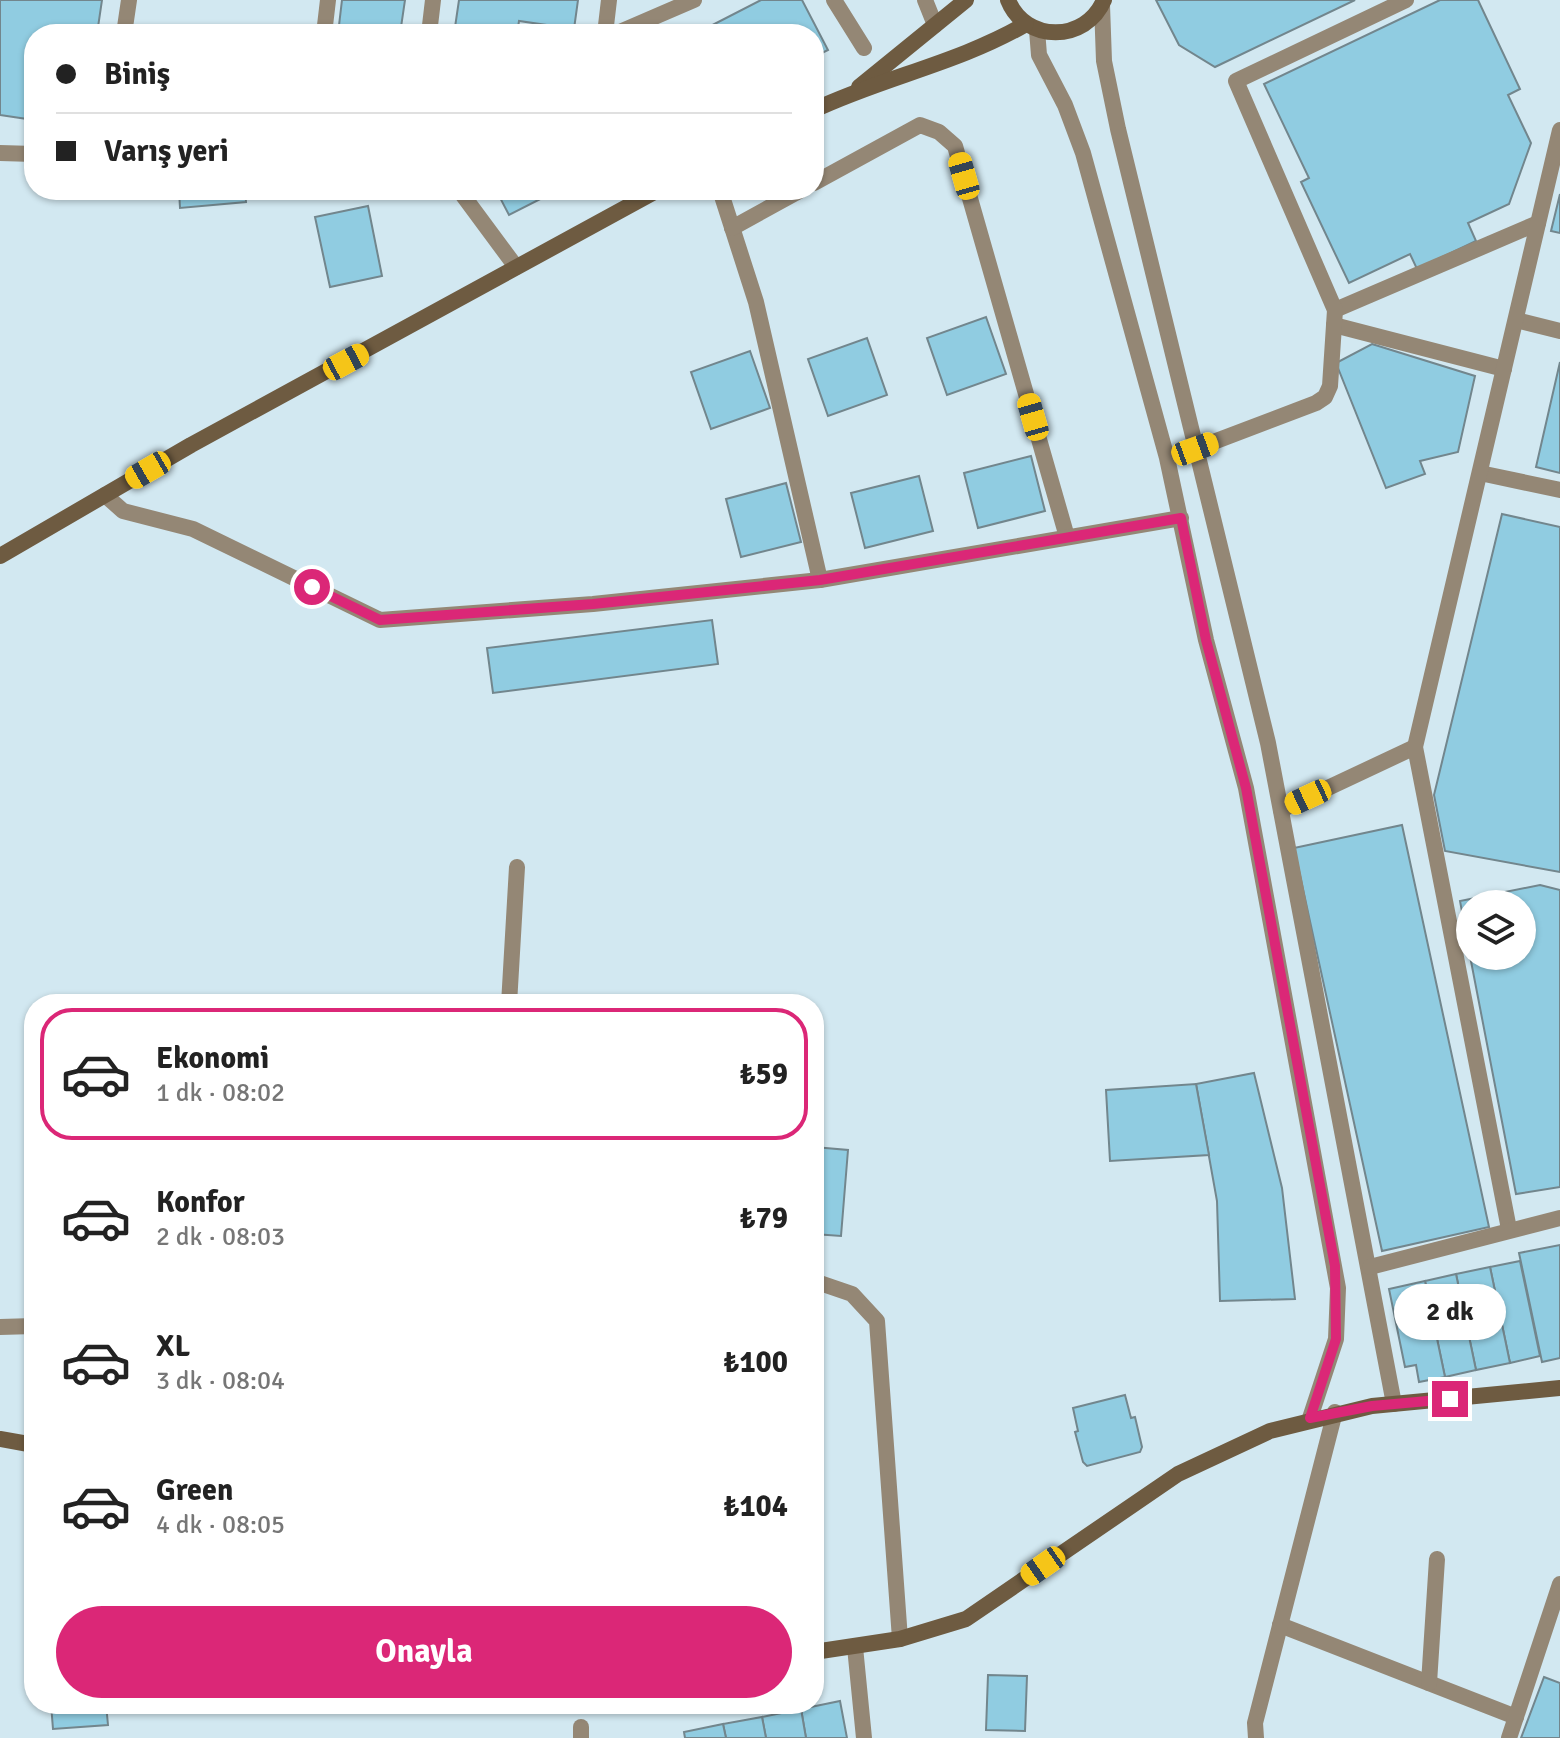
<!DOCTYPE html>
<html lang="tr">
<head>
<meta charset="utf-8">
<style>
	body { margin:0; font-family:Signika,sans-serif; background:#f6f6f6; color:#222; height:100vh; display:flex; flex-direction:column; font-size:30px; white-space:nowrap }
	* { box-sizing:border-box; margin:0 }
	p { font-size:26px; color:#767676 }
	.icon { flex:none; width:44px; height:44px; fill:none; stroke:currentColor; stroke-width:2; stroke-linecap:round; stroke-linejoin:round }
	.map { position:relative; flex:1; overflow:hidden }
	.panel { position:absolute; left:24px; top:994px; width:800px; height:720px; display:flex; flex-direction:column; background:#fff; border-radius:32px; box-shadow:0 2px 6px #0004 }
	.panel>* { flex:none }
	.guide { position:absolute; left:24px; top:24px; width:800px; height:176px; border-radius:32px; box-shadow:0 2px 6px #0004; display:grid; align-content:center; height:176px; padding:0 32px; background:#fff }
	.fabs { position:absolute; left:1456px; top:890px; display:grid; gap:16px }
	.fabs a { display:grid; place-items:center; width:80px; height:80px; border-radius:50%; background:#fff; box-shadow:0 2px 6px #0004; font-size:40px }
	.end { position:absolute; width:36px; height:36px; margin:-18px; border:10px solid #db2777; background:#fff; box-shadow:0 0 0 4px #fff }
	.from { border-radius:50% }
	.bubble { position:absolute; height:56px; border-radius:28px; background:#fff; box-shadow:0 2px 6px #0004; font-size:26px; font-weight:800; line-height:56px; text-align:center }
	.car { position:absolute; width:24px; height:48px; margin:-24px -12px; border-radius:10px; box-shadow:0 0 6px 2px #0007; background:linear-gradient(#f5c518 24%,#345 0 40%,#f5c518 0 76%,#345 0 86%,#f5c518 0) }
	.guide b { display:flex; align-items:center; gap:28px; height:76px; font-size:30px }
	.guide b+b { border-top:2px solid #e0e0e0 }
	.guide i { width:20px; height:20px; background:#222 }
	ul { padding:14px 0 0; list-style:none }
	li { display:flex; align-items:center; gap:24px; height:132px; margin:0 16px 12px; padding:0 16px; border:4px solid transparent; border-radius:32px }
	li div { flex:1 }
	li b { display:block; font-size:30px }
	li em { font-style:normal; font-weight:800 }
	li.active { border-color:#db2777 }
	li>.icon { width:72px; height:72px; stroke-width:1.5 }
	.action { display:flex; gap:16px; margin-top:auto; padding:16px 32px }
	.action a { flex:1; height:92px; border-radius:48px; background:#db2777; color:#fff; font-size:32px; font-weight:800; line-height:92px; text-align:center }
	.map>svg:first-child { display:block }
</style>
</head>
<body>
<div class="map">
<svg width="1560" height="1738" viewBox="0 0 1560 1738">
	<rect width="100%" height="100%" fill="#d2e8f1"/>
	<g fill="#90cce1" stroke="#72868d" stroke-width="2">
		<path d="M0,0h102l-5,34h-63v86l-34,-5z"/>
		<path d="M342,0h63l-5,34h-62z"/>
		<path d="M459,0h119l-4,29 -55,-8 -2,13h-63z"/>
		<path d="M761,0h41l26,50 -14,7v-23h-119z"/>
		<path d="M1156,0h199l-140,67 -36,-22z"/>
		<path d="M1440,0h38l42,89 -12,6 23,48 -22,61 -41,19 8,18 -59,28 -7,-15 -61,29 -48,-101 8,-4 -45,-94z"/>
		<path d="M179,190h66l1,12 -66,6z"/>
		<path d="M496,190h62l-49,25z"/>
		<path d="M1560,194v39l-9,-2z"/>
		<path d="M368,206l14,70 -52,11 -15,-70z"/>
		<path d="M986,317l20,57 -59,21 -20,-57z"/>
		<path d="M867,338l20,57 -59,21 -20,-57z"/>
		<path d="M1372,344l103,32 -17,76 -38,9 5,13 -39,14 -50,-125z"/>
		<path d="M750,351l20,57 -59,21 -20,-57z"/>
		<path d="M1560,362v111l-24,-6z"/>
		<path d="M1031,456l14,55 -67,17 -14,-55z"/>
		<path d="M919,476l14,55 -68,17 -14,-55z"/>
		<path d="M786,483l15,59 -60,15 -15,-58z"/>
		<path d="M1502,514l58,13v345l-115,-21 -11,-56z"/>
		<path d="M712,620l6,44 -225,29 -6,-45z"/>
		<path d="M1402,825l87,402 -107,24 -88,-403z"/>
		<path d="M1540,885l20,5v297l-44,7 -46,-238h52v-52h-52v50l-10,-53z"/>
		<path d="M1254,1073l28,115 13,111 -75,2 -3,-100 -21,-117z"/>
		<path d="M1196,1084l13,71 -99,6 -4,-71z"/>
		<path d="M814,1147l34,3 -7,86 -27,-2z"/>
		<path d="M1560,1245v113l-18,4 -23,-109z"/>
		<path d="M1520,1261l20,95 -30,7 -20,-96z"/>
		<path d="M1490,1267l20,96 -34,7 -20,-96z"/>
		<path d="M1456,1274l20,96 -31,7 -20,-96z"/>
		<path d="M1425,1281l20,96 -26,5 -3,-17 -11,2 -16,-78z"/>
		<path d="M1125,1395l6,23 4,-1 7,30 -2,5 -53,14 -4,-4 -8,-30 3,-1 -5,-23z"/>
		<path d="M988,1675l39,1 -2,55 -39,-1z"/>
		<path d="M1544,1677l16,6v55h-39z"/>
		<path d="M840,1701l7,37h-41l-5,-29z"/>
		<path d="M51,1704h55l2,21 -55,4z"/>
		<path d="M801,1709l5,29h-40l-4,-21z"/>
		<path d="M762,1717l4,21h-40l-3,-14z"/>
		<path d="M723,1724l3,14h-41l-1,-6z"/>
	</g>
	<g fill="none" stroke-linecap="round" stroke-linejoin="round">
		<g stroke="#948775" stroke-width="16">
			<path d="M834,0l30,48"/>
			<path d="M925,0l10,25"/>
			<path d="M1102,5l2,56 14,68 150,614 126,661"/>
			<path d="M1037,30l2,25 26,50 18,48 84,305 39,182 40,148 92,500 -2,51 -26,79"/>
			<path d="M124,34l5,-34"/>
			<path d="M324,34l4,-34"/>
			<path d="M429,34l4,-34"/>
			<path d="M605,34l4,-34"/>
			<path d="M615,34l79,-34"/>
			<path d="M0,153l34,1"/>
			<path d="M814,183l106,-58 19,7 16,14 112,391"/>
			<path d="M459,190l57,77"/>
			<path d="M720,190l36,112 64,278"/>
			<path d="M732,228l69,-38"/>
			<path d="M1335,310l203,-87"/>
			<path d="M1516,320l44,11"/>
			<path d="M1334,325l170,44"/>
			<path d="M1195,449l121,-46 9,-6 5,-11 5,-76 -99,-229 170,-81"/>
			<path d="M1480,473l80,17"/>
			<path d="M105,495l18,16 70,18 187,91 213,-16 227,-24 361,-62"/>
			<path d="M1281,810l134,-63"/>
			<path d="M509,1004l8,-137"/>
			<path d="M1509,1229l-94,-482 145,-617"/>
			<path d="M1370,1267l190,-49"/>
			<path d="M814,1281l38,13 25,27 23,318"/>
			<path d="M0,1327l34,-1"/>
			<path d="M1280,1625l236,92"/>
			<path d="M855,1647l9,91"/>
			<path d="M1429,1683l8,-124"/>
			<path d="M581,1738v-11"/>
			<path d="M1256,1738l-1,-15 80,-311"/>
			<path d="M1509,1738l51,-154"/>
		</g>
		<g stroke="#6e5b41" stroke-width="16">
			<path d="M1008,0c17,43 78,43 96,0"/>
			<path d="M859,87l107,-87"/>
			<path d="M814,110c70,-33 145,-47 212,-86"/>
			<path d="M0,556l191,-111 467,-255"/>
			<path d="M0,1439l34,6"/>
			<path d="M814,1652l86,-13 66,-20 212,-145 92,-43 102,-25 188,-18"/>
		</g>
	</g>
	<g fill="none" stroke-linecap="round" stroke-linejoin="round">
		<path stroke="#db2777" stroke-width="10" d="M312,587l68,33 213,-16 227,-24 361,-62 25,122 40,148 89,478 1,73 -26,79 62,-12 78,-7"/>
	</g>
</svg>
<div class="fabs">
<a><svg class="icon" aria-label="layers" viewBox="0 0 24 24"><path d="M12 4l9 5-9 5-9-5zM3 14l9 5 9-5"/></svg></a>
</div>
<i class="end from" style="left:312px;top:587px"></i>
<i class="end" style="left:1450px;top:1399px"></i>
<div class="bubble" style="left:1394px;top:1284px;width:112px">2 dk</div>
<i class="car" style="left:964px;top:176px;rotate:344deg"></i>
<i class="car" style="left:346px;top:362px;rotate:62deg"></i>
<i class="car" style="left:1033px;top:417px;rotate:344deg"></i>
<i class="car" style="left:1195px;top:449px;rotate:70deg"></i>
<i class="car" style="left:148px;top:470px;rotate:240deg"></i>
<i class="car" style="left:1308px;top:797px;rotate:245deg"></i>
<i class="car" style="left:1043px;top:1566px;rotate:235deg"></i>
<div class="guide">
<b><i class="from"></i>Biniş</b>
<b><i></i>Varış yeri</b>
</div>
<section class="panel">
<ul>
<li class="active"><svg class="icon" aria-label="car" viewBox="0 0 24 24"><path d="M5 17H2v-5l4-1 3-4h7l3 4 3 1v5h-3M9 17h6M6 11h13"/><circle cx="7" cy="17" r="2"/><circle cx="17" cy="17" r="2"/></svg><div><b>Ekonomi</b><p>1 dk · 08:02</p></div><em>₺59</em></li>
<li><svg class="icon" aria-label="car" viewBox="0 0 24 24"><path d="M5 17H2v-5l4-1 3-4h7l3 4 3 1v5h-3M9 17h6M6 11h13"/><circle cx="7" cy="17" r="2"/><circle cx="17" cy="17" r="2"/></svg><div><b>Konfor</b><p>2 dk · 08:03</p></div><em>₺79</em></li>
<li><svg class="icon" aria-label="car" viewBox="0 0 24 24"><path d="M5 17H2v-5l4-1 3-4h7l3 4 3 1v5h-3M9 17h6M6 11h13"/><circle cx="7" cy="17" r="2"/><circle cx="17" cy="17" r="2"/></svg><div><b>XL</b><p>3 dk · 08:04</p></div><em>₺100</em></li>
<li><svg class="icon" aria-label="car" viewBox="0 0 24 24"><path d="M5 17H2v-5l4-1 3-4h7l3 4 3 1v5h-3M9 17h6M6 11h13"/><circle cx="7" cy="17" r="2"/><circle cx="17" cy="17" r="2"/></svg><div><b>Green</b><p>4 dk · 08:05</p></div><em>₺104</em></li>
</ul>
<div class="action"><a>Onayla</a></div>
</section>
</div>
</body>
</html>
